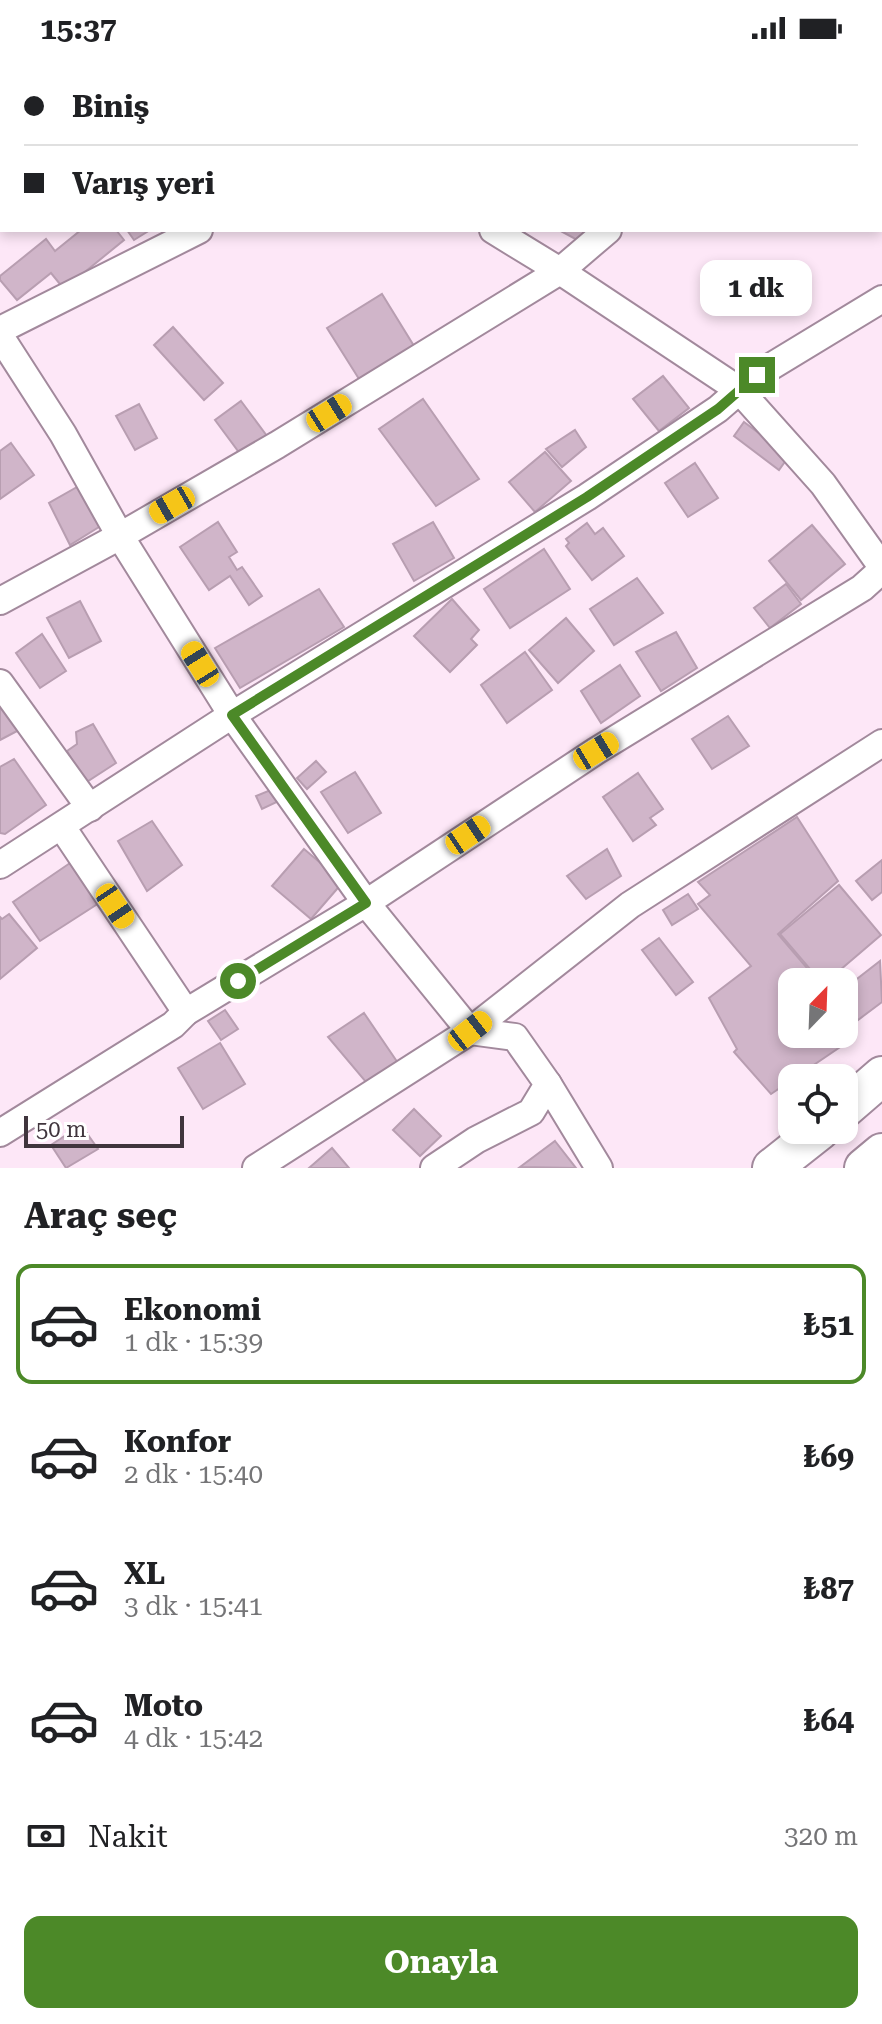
<!DOCTYPE html>
<html lang="tr">
<head>
<meta charset="utf-8">
<style>
	body { margin:0; font-family:"Roboto Serif",serif; background:#f6f6f6; color:#202124; height:100vh; display:flex; flex-direction:column; font-size:30px; white-space:nowrap }
	* { box-sizing:border-box; margin:0 }
	p { font-size:26px; color:#757577 }
	.icon { flex:none; width:44px; height:44px; fill:none; stroke:currentColor; stroke-width:2; stroke-linecap:round; stroke-linejoin:round }
	.map { position:relative; height:1112px; overflow:hidden }
	.panel { display:flex; flex-direction:column; background:#fff; flex:1 }
	.panel>* { flex:none }
	.banner { position:absolute; left:0px; top:0px; width:882px; height:176px; box-shadow:0 4px 12px #0003; display:grid; align-content:center; height:176px; padding:0 24px; background:#fff }
	.needle { width:52px; rotate:23deg }
	.fabs { position:absolute; left:778px; top:912px; display:grid; gap:16px }
	.fabs a { display:grid; place-items:center; width:80px; height:80px; border-radius:16px; background:#fff; box-shadow:0 4px 12px #0003; font-size:40px }
	.scale { position:absolute; left:24px; bottom:20px; width:160px; box-sizing:border-box; padding-left:8px; border:4px solid #40353d; border-top:0; font-size:22px; line-height:28px; white-space:nowrap; color:#40353d; -webkit-text-stroke:6px #fff; paint-order:stroke }
	.end { position:absolute; width:36px; height:36px; margin:-18px; border:10px solid #4c8928; background:#fff; box-shadow:0 0 0 4px #fff }
	.from { border-radius:50% }
	.bubble { position:absolute; height:56px; border-radius:16px; background:#fff; box-shadow:0 4px 12px #0003; font-size:26px; font-weight:700; line-height:56px; text-align:center }
	.car { position:absolute; width:24px; height:48px; margin:-24px -12px; border-radius:10px; box-shadow:0 0 6px 2px #0007; background:linear-gradient(#f5c518 24%,#345 0 40%,#f5c518 0 76%,#345 0 86%,#f5c518 0) }
	.banner b { display:flex; align-items:center; gap:28px; height:76px; font-size:30px }
	.banner b+b { border-top:2px solid #e0e0e0 }
	.banner i { width:20px; height:20px; background:#202124 }
	ul { padding:0; list-style:none }
	li { display:flex; align-items:center; gap:24px; height:120px; margin:0 16px 12px; padding:0 8px; border:4px solid transparent; border-radius:16px }
	li div { flex:1 }
	li b { display:block; font-size:30px }
	li em { font-style:normal; font-weight:700 }
	li.active { border-color:#4c8928 }
	li>.icon { width:72px; height:72px; stroke-width:1.5 }
	h2 { padding:0 24px; font-size:36px; line-height:96px }
	.pay { display:flex; align-items:center; gap:20px; height:88px; padding:0 24px; font-size:30px }
	.pay p { margin-inline-start:auto }
	.action { display:flex; gap:16px; margin-top:auto; padding:16px 24px }
	.action a { flex:1; height:92px; border-radius:16px; background:#4c8928; color:#fff; font-size:32px; font-weight:700; line-height:92px; text-align:center }
	.status { display:flex; justify-content:space-between; align-items:center; height:56px; padding:0 40px; background:#fff; direction:ltr }
	.status svg { height:22px; fill:currentColor }
	.map>svg:first-child { display:block }
</style>
</head>
<body>
<div class="status"><b>15:37</b><svg viewBox="0 0 49 12"><path d="M0 12V9h3v3zM5 12V6h3v6zM10 12V3h3v9zM15 12V0h3v12zM26 1h20v11H26zM47 4h2v5h-2z"/></svg></div>
<div class="map">
<svg width="882" height="1112" viewBox="0 0 882 1112">
	<rect width="100%" height="100%" fill="#fde7f7"/>
	<g fill="#d0b5c9" stroke="#b89eb1" stroke-width="2">
		<path d="M81,174h35l8,10 -60,49 -13,-16 -34,27 -17,-20v-4l46,-37 9,12z"/>
		<path d="M127,174h23l-16,10z"/>
		<path d="M559,174h27l-7,11z"/>
		<path d="M382,238l32,52 -55,33 -32,-51z"/>
		<path d="M173,271l50,56 -19,17 -50,-55z"/>
		<path d="M663,320l26,32 -30,23 -26,-32z"/>
		<path d="M423,343l56,80 -43,27 -57,-77z"/>
		<path d="M241,345l26,35 -26,19 -26,-35z"/>
		<path d="M139,348l18,34 -22,12 -19,-34z"/>
		<path d="M744,366l45,34 -10,14 -45,-34z"/>
		<path d="M575,374l11,17 -24,20 -16,-18z"/>
		<path d="M11,387l23,32 -34,24v-48z"/>
		<path d="M545,396l26,29 -36,31 -26,-30z"/>
		<path d="M695,407l23,35 -30,19 -23,-34z"/>
		<path d="M84,427l23,39 -37,23 -21,-42z"/>
		<path d="M218,466l19,30 -8,5 8,13 5,-3 20,29 -13,9 -19,-29 -21,14 -29,-43z"/>
		<path d="M433,466l21,36 -40,23 -21,-37z"/>
		<path d="M587,467l8,11 8,-6 21,28 -32,24 -26,-34 3,-3 -3,-4z"/>
		<path d="M812,469l33,39 -44,36 -32,-39z"/>
		<path d="M544,493l26,40 -60,39 -26,-39z"/>
		<path d="M637,522l26,35 -49,32 -24,-36z"/>
		<path d="M786,528l15,20 -31,24 -16,-20z"/>
		<path d="M319,533l25,38 -104,61 -25,-40z"/>
		<path d="M452,543l27,31 -8,9 6,6 -27,27 -36,-36z"/>
		<path d="M80,545l21,40 -32,17 -22,-40z"/>
		<path d="M566,562l28,33 -36,32 -29,-33z"/>
		<path d="M676,576l21,36 -36,23 -25,-39z"/>
		<path d="M42,578l24,37 -26,17 -24,-35z"/>
		<path d="M525,596l27,38 -45,33 -26,-38z"/>
		<path d="M620,609l20,31 -39,27 -20,-32z"/>
		<path d="M0,639l19,35 -19,10z"/>
		<path d="M728,660l21,30 -37,23 -20,-30z"/>
		<path d="M93,668l23,39 -31,20 -18,-32 10,-7 -1,-12z"/>
		<path d="M14,703l32,46 -41,29 -5,-1v-66z"/>
		<path d="M316,705l10,11 -19,17 -10,-11z"/>
		<path d="M355,716l26,41 -33,20 -27,-41z"/>
		<path d="M638,717l25,36 -13,9 6,7 -23,16 -30,-44z"/>
		<path d="M278,731l5,12 -21,10 -6,-13z"/>
		<path d="M797,761l41,64 -60,53 41,48h-27v52h47l7,9 -75,51 -37,-42 3,-3 -28,-51 42,-32 -53,-62 12,-9 -12,-13z"/>
		<path d="M152,765l30,44 -35,26 -29,-50z"/>
		<path d="M304,793l39,33 -32,37 -39,-33z"/>
		<path d="M607,793l14,27 -35,23 -19,-23z"/>
		<path d="M882,804v32l-10,8 -16,-19z"/>
		<path d="M70,807l29,40 -59,38 -27,-39z"/>
		<path d="M839,829l42,50 -55,47h-5l-41,-48z"/>
		<path d="M688,838l10,15 -26,16 -9,-15z"/>
		<path d="M9,858l28,34 -37,31v-62l2,2z"/>
		<path d="M659,882l34,44 -17,13 -34,-45z"/>
		<path d="M880,905l2,41 -24,18 -14,-18v-13z"/>
		<path d="M225,954l13,19 -17,11 -13,-19z"/>
		<path d="M364,957l36,53 -29,22 -43,-51z"/>
		<path d="M220,987l25,41 -42,25 -25,-41z"/>
		<path d="M414,1053l27,27 -21,20 -27,-26z"/>
		<path d="M81,1069l17,24 -32,19 -15,-23z"/>
		<path d="M555,1085l21,27 -56,-1z"/>
		<path d="M332,1092l17,20h-40z"/>
	</g>
	<g fill="none" stroke-linecap="round" stroke-linejoin="round">
		<g stroke="#a2899c" stroke-width="30">
			<g id="minor">
				<path d="M193,0l3,2"/>
				<path d="M862,0l3,2"/>
				<path d="M69,2l4,-2"/>
				<path d="M698,2l1,-2"/>
				<path d="M880,13l2,1"/>
				<path d="M0,34l2,-1"/>
				<path d="M493,174l67,41 179,119 84,94 59,83"/>
				<path d="M0,274l199,-100"/>
				<path d="M0,280l63,98 57,102 112,179 134,188 104,128 45,6 33,47 -17,28 -55,28 -42,28"/>
				<path d="M0,545l120,-65 157,-91 283,-174 48,-41"/>
				<path d="M0,627l90,125"/>
				<path d="M62,771l124,185"/>
				<path d="M0,809l232,-150 355,-218 131,-88 39,-34 125,-76"/>
				<path d="M548,1028l51,84"/>
				<path d="M0,1077l173,-108 13,-13 180,-109 230,-152 266,-163 20,-18"/>
				<path d="M256,1112l214,-137 160,-126 252,-162"/>
			</g>
		</g>
		<g stroke="#a2899c" stroke-width="42">
			<g id="highway">
				<path d="M844,1053l38,-33"/>
				<path d="M772,1112l48,-38"/>
				<path d="M864,1112l18,-15"/>
			</g>
		</g>
		<use href="#minor" stroke="#fff" stroke-width="26"/>
		<use href="#highway" stroke="#fff" stroke-width="38"/>
	</g>
	<g fill="none" stroke-linecap="round" stroke-linejoin="round">
		<path stroke="#4c8928" stroke-width="10" d="M238,925l128,-78 -134,-188 355,-218 131,-88 39,-34"/>
	</g>
</svg>
<div class="fabs">
<a><svg class="needle" viewBox="-14 -14 28 28"><path d="M0-13l5 13h-10z" fill="#e53935"/><path d="M0 13l5-13h-10z" fill="#757577"/></svg></a>
<a><svg class="icon" aria-label="locate" viewBox="0 0 24 24"><circle cx="12" cy="12" r="6"/><path d="M12 2v4M12 18v4M2 12h4M18 12h4"/></svg></a>
</div>
<div class="scale">50 m</div>
<i class="end from" style="left:238px;top:925px"></i>
<i class="end" style="left:757px;top:319px"></i>
<div class="bubble" style="left:700px;top:204px;width:112px">1 dk</div>
<i class="car" style="left:329px;top:357px;rotate:58deg"></i>
<i class="car" style="left:172px;top:449px;rotate:240deg"></i>
<i class="car" style="left:200px;top:608px;rotate:328deg"></i>
<i class="car" style="left:596px;top:695px;rotate:59deg"></i>
<i class="car" style="left:468px;top:779px;rotate:56deg"></i>
<i class="car" style="left:115px;top:850px;rotate:146deg"></i>
<i class="car" style="left:470px;top:975px;rotate:52deg"></i>
<div class="banner">
<b><i class="from"></i>Biniş</b>
<b><i></i>Varış yeri</b>
</div>
</div>
<section class="panel">
<h2>Araç seç</h2>
<ul>
<li class="active"><svg class="icon" aria-label="car" viewBox="0 0 24 24"><path d="M5 17H2v-5l4-1 3-4h7l3 4 3 1v5h-3M9 17h6M6 11h13"/><circle cx="7" cy="17" r="2"/><circle cx="17" cy="17" r="2"/></svg><div><b>Ekonomi</b><p>1 dk · 15:39</p></div><em>₺51</em></li>
<li><svg class="icon" aria-label="car" viewBox="0 0 24 24"><path d="M5 17H2v-5l4-1 3-4h7l3 4 3 1v5h-3M9 17h6M6 11h13"/><circle cx="7" cy="17" r="2"/><circle cx="17" cy="17" r="2"/></svg><div><b>Konfor</b><p>2 dk · 15:40</p></div><em>₺69</em></li>
<li><svg class="icon" aria-label="car" viewBox="0 0 24 24"><path d="M5 17H2v-5l4-1 3-4h7l3 4 3 1v5h-3M9 17h6M6 11h13"/><circle cx="7" cy="17" r="2"/><circle cx="17" cy="17" r="2"/></svg><div><b>XL</b><p>3 dk · 15:41</p></div><em>₺87</em></li>
<li><svg class="icon" aria-label="car" viewBox="0 0 24 24"><path d="M5 17H2v-5l4-1 3-4h7l3 4 3 1v5h-3M9 17h6M6 11h13"/><circle cx="7" cy="17" r="2"/><circle cx="17" cy="17" r="2"/></svg><div><b>Moto</b><p>4 dk · 15:42</p></div><em>₺64</em></li>
</ul>
<div class="pay"><svg class="icon" aria-label="cash" viewBox="0 0 24 24"><path d="M3 7h18v10H3z"/><circle cx="12" cy="12" r="2"/></svg>Nakit<p>320 m</p></div>
<div class="action"><a>Onayla</a></div>
</section>
</body>
</html>
